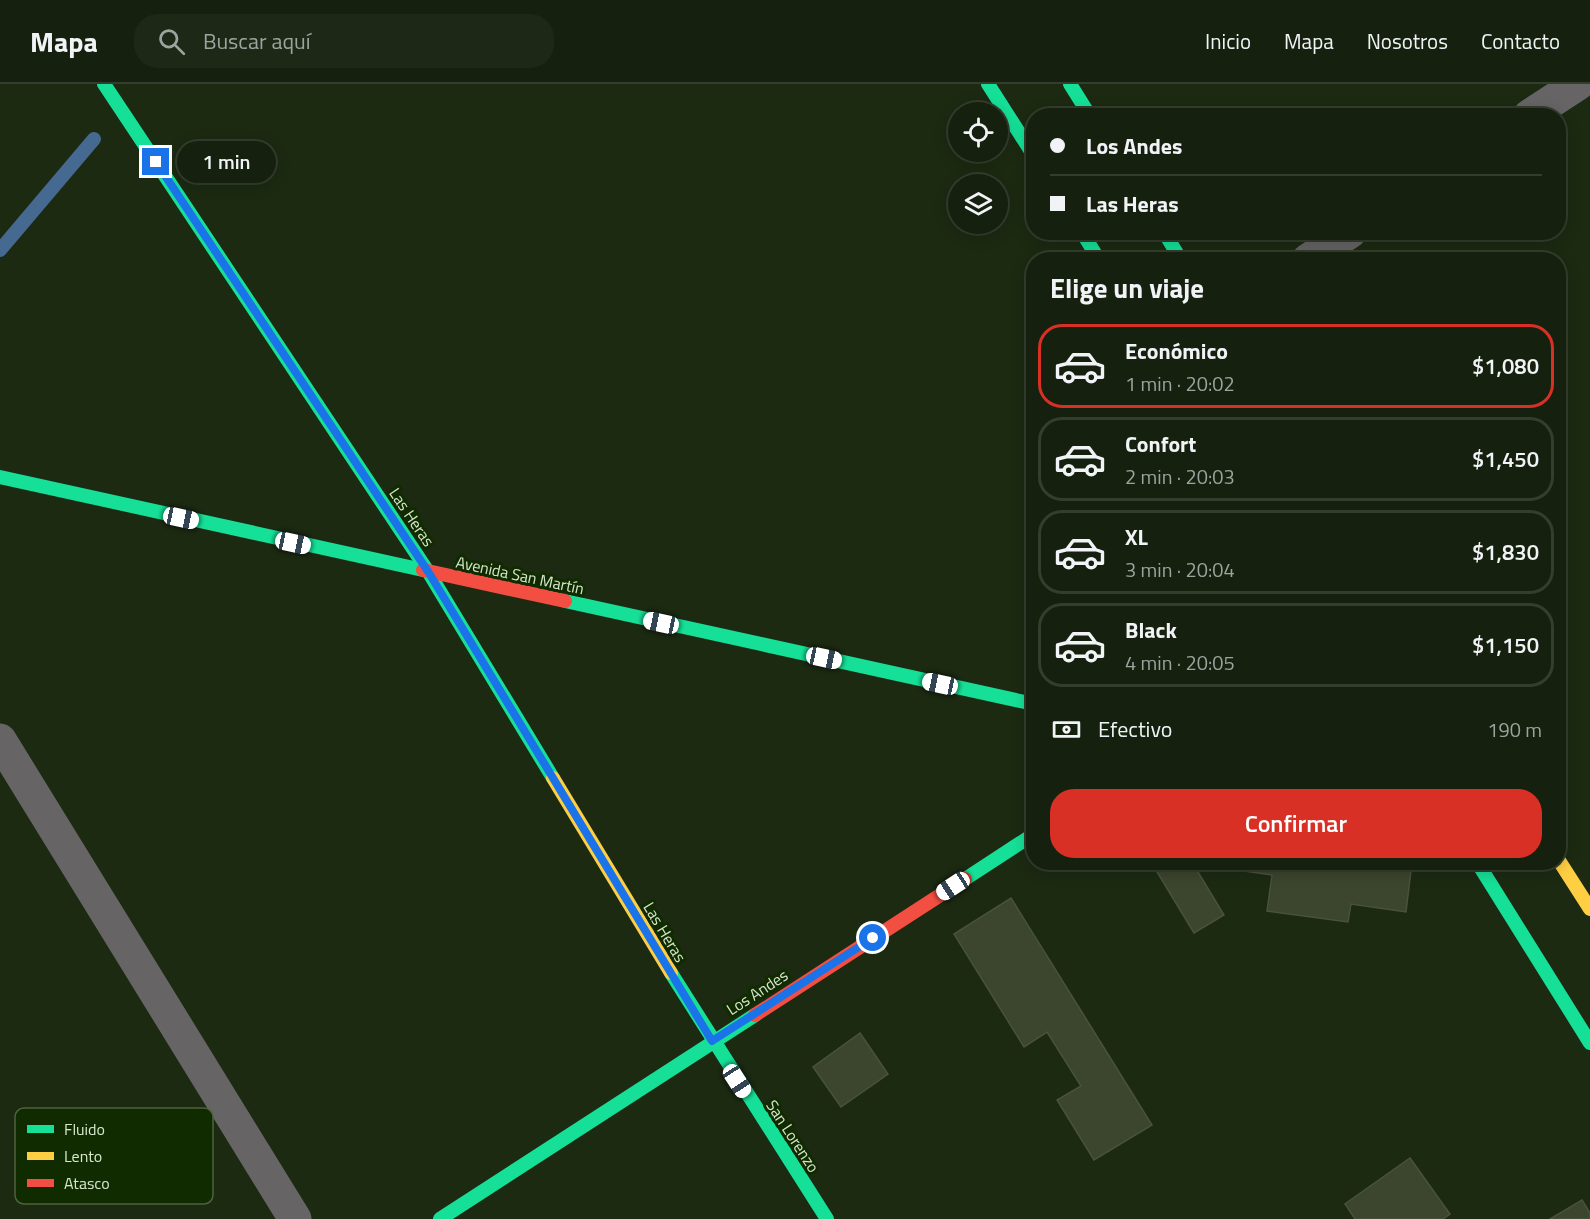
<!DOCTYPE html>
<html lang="es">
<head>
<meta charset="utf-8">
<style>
	body { margin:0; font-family:"Titillium Web",sans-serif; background:#1e2817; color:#f1f3f6; height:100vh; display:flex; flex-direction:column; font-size:22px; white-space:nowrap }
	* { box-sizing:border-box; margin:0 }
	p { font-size:20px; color:#9da39e }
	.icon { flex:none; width:33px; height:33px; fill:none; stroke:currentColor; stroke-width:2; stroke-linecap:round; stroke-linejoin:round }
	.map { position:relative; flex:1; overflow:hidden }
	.side { position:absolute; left:1026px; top:168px; width:540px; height:618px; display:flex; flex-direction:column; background:#15200e; border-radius:24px; box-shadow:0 3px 15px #0003,0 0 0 2px #343e2e }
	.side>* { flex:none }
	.banner { position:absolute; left:1026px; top:24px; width:540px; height:132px; border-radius:24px; box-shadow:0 3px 15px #0003,0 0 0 2px #343e2e; display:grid; align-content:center; height:132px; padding:0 24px; background:#15200e }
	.fabs { position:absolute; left:948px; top:18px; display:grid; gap:12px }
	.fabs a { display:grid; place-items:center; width:60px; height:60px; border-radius:50%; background:#15200e; box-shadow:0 3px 15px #0003,0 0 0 2px #343e2e; font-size:30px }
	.end { position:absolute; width:27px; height:27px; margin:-14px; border:8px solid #1a73e8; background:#fff; box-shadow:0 0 0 3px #fff }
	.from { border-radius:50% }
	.bubble { position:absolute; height:42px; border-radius:21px; background:#15200e; box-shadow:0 3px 15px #0003,0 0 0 2px #343e2e; font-size:20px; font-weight:600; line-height:42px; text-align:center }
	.car { position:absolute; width:18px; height:36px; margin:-18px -9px; border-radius:8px; box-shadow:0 0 4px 2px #0007; background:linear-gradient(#fff 24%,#345 0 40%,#fff 0 76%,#345 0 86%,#fff 0) }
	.banner b { display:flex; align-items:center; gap:21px; height:57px; font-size:22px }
	.banner b+b { border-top:2px solid #343e2e }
	.banner i { width:15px; height:15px; background:#f1f3f6 }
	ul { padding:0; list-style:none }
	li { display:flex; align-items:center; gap:18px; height:84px; margin:0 12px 9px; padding:0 12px; border:3px solid #343e2e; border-radius:24px }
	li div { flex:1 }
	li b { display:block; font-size:22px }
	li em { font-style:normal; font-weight:600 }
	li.active { border-color:#d93025 }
	li>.icon { width:54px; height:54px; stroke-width:1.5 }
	h2 { padding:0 24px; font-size:27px; line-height:72px }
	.pay { display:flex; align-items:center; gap:15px; height:66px; padding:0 24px; font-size:22px }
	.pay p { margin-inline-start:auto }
	.action { display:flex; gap:12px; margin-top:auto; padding:12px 24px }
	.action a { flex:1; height:69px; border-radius:24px; background:#d93025; color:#fff; font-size:24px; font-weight:600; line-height:69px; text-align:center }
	header { display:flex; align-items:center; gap:36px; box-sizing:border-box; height:84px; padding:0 30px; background:#15200e; border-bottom:2px solid #343e2e }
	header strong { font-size:28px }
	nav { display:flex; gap:33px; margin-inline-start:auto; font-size:21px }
	.search { width:420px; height:54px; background:#1e2817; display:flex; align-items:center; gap:15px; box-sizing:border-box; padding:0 21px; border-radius:24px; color:#9da39e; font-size:22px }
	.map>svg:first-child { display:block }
</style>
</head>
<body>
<header>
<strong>Mapa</strong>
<div class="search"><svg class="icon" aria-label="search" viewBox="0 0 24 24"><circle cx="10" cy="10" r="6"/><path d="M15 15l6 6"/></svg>Buscar aquí</div>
<nav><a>Inicio</a><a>Mapa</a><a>Nosotros</a><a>Contacto</a></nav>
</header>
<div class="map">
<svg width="1590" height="1135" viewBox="0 0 1590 1135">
	<rect width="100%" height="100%" fill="#1c2a12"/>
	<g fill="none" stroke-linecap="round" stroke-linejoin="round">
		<path stroke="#466991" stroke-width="14" d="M0,166l94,-111"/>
	</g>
	<g fill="#3c452d" stroke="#4a523e" stroke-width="1.5">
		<path d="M1151,778h41l32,53 -30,18z"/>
		<path d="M1218,778h194l-6,50 -55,-8 -3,18 -81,-11 5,-36 -55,-8z"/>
		<path d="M1011,814l141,227 -58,35 -37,-60 24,-14 -34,-54 -23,15 -70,-113z"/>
		<path d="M860,949l28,41 -47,33 -28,-40z"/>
		<path d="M1410,1074l40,56 -7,5h-88l-10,-15z"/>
		<path d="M1582,1116l8,13v6h-40z"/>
	</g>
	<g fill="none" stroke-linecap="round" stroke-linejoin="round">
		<g stroke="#676466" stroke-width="33">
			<path d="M1529,32l49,-32"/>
			<path d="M1308,176l42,-28"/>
			<path d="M0,656l295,479"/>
		</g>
		<g stroke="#16e098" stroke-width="14">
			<path d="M104,0l325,489 124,205"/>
			<path d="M988,0l46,72"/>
			<path d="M1070,0l20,32"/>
			<path d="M1082,148l17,28"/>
			<path d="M1164,148l17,28"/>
			<path d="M0,393l423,93"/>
			<path d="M565,517l469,103"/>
			<path d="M1477,778l113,181"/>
			<path d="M965,795l69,-45"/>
			<path d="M671,889l156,246"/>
			<path d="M440,1135l315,-204"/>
		</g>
		<g stroke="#ffcf43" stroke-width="14">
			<path d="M553,694l118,195"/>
			<path d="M1558,775l32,50"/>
		</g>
		<g stroke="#f24e42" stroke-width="14">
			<path d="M423,486l142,31"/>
			<path d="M755,931l210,-136"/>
		</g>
	</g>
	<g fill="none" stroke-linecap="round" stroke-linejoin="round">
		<path stroke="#1a73e8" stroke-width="8" d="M156,78l273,411 283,468 161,-103"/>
	</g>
	<g text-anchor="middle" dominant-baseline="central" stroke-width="6" stroke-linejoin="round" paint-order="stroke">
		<g font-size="16" fill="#d6e7cd" stroke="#112b00">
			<text transform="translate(412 433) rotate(56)">Las Heras</text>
			<text transform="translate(520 491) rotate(12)">Avenida San Martín</text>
			<text transform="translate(665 848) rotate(59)">Las Heras</text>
			<text transform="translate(757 908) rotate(-33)">Los Andes</text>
			<text transform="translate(793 1052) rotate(57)">San Lorenzo</text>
		</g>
	</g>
	<rect x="15" y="1024" width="198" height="96" rx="9" fill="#112b00" stroke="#4c633e" stroke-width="1.5"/>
	<rect x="27" y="1041" width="27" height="8" fill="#16e098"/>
	<rect x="27" y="1068" width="27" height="8" fill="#ffcf43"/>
	<rect x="27" y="1095" width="27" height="8" fill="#f24e42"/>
	<g font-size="16" fill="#d6e7cd">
		<text x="64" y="1051">Fluido</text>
		<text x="64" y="1078">Lento</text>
		<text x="64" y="1105">Atasco</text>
	</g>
</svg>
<div class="fabs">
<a><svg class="icon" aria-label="locate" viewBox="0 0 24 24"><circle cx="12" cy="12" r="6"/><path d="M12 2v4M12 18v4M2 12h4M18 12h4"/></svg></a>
<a><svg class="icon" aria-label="layers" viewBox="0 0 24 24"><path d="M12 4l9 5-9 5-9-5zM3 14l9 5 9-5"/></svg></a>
</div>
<i class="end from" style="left:873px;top:854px"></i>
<i class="end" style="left:156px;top:78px"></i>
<div class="bubble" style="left:177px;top:57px;width:99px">1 min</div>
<i class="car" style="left:181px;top:434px;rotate:102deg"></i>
<i class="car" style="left:293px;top:459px;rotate:102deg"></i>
<i class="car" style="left:661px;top:539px;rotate:282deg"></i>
<i class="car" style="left:824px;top:574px;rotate:102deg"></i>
<i class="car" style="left:940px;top:600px;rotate:282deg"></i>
<i class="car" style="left:953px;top:802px;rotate:237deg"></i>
<i class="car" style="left:737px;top:997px;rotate:147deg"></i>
<div class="banner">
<b><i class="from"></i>Los Andes</b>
<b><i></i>Las Heras</b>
</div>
<section class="side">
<h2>Elige un viaje</h2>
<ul>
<li class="active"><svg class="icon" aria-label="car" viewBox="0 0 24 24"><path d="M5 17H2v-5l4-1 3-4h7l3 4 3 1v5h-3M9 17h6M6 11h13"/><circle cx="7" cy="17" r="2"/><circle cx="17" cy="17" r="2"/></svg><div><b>Económico</b><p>1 min · 20:02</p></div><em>$1,080</em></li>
<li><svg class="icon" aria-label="car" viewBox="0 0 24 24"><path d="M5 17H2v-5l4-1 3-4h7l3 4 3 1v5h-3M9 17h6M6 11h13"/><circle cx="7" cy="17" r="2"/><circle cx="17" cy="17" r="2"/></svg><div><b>Confort</b><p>2 min · 20:03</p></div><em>$1,450</em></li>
<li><svg class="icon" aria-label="car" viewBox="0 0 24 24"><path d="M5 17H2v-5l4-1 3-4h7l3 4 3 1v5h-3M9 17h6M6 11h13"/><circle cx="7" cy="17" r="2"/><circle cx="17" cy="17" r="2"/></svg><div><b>XL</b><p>3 min · 20:04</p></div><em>$1,830</em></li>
<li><svg class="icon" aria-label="car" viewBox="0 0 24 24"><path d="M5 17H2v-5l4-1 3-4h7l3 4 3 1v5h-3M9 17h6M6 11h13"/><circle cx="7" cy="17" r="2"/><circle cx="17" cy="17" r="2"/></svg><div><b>Black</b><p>4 min · 20:05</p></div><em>$1,150</em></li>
</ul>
<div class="pay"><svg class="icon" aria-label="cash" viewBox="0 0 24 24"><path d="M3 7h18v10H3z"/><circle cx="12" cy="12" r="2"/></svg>Efectivo<p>190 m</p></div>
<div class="action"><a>Confirmar</a></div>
</section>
</div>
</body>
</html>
